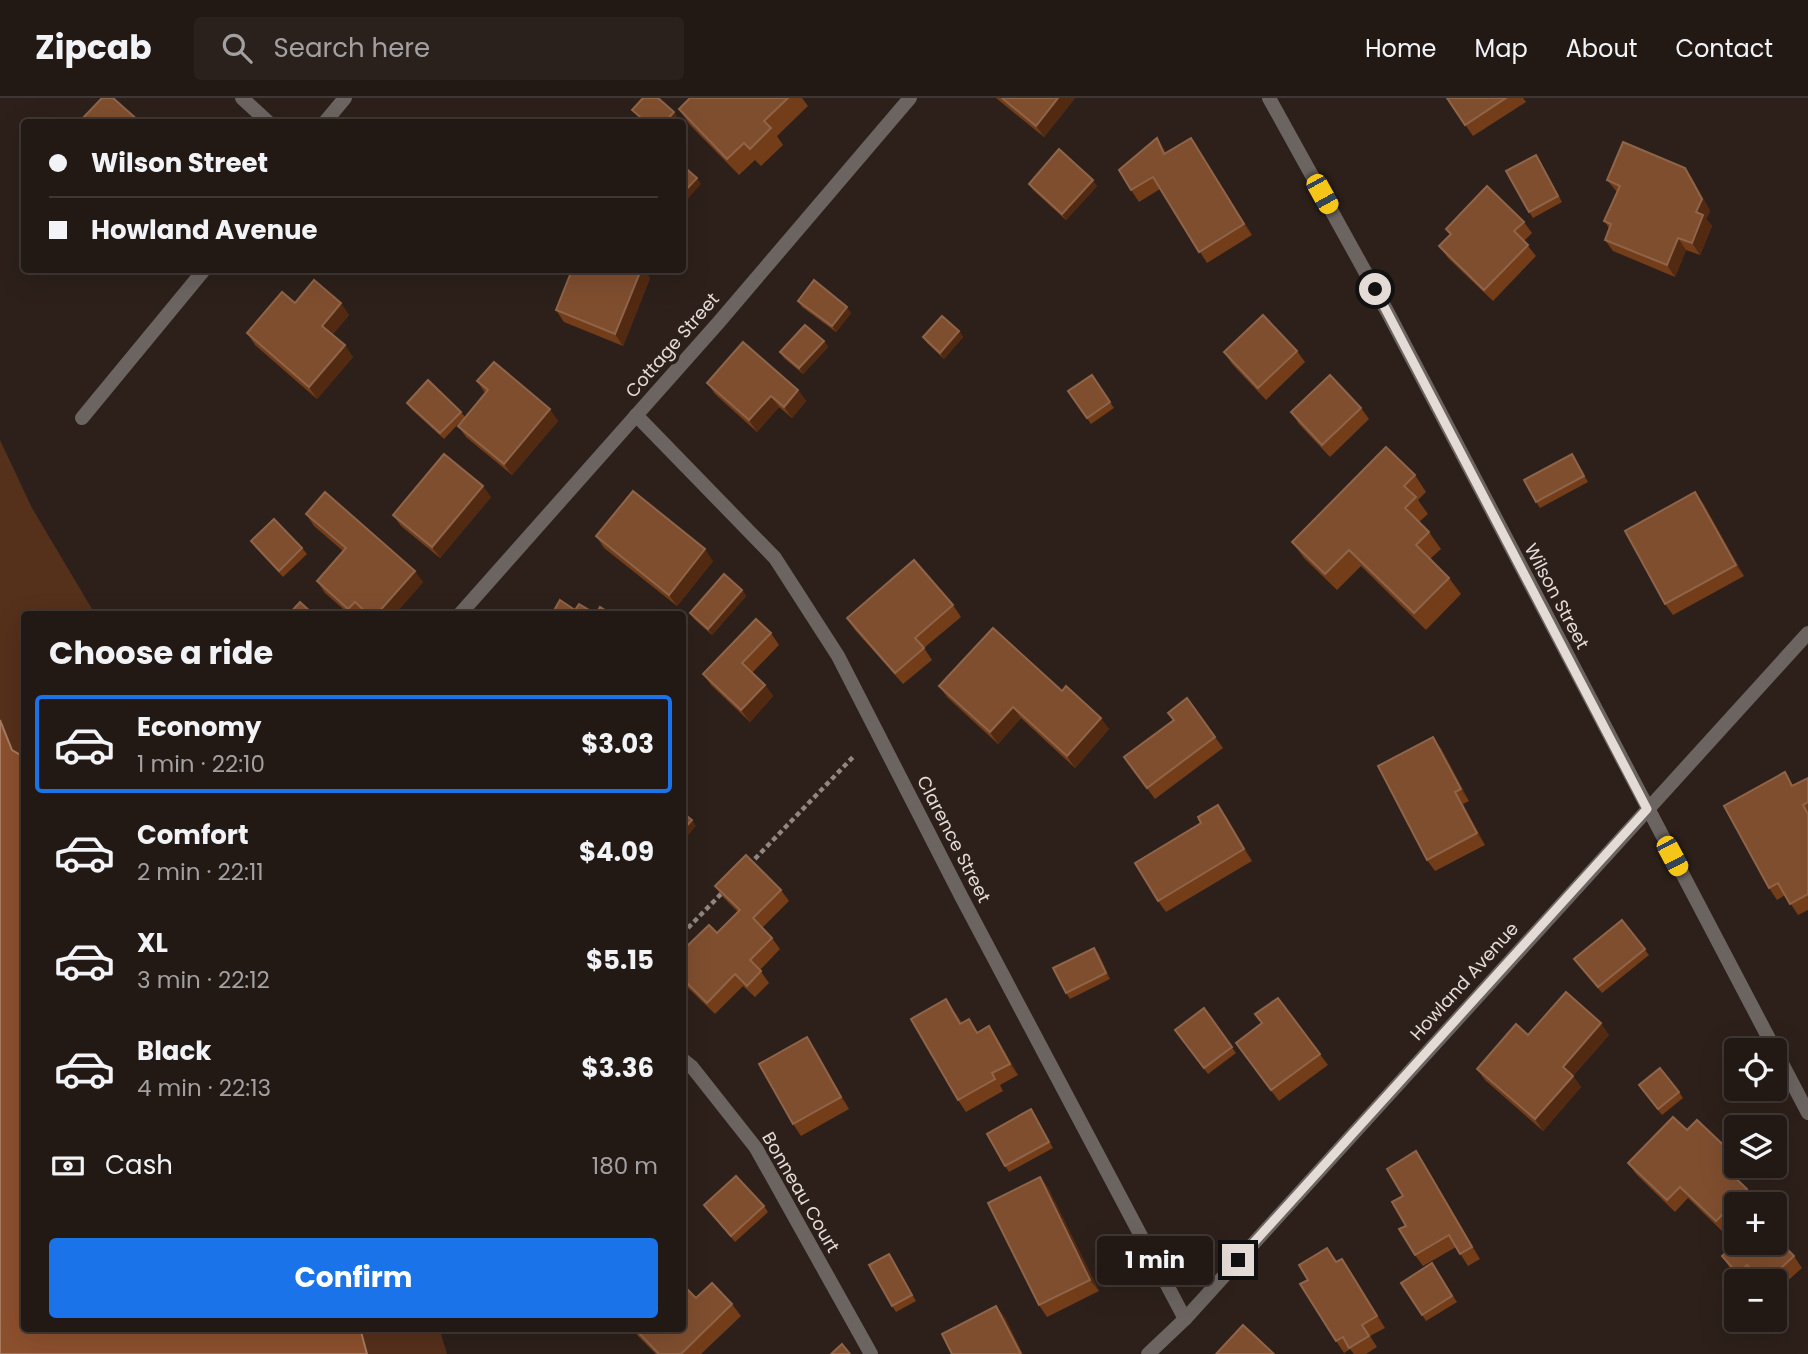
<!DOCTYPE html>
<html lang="en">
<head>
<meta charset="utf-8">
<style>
	body { margin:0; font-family:Poppins,sans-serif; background:#2a211d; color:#f1f3f6; height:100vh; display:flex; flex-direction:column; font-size:26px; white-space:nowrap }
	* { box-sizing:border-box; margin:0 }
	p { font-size:23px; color:#a2a0a0 }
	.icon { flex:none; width:38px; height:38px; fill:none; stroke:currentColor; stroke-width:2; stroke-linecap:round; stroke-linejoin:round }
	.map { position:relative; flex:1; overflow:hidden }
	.details { position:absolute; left:21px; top:513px; width:665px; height:721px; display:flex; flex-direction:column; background:#221814; border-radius:7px; box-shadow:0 7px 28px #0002,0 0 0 2px #3f3734 }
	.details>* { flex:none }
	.hud { position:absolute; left:21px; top:21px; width:665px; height:154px; border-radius:7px; box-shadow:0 7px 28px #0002,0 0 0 2px #3f3734; display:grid; align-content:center; height:154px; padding:0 28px; background:#221814 }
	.controls { position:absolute; left:1724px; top:940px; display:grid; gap:14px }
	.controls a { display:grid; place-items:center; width:63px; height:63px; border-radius:7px; background:#221814; box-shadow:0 7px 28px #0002,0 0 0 2px #3f3734; font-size:35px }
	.end { position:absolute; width:32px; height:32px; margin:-16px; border:9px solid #e4dbd7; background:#111; box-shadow:0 0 0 4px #111 }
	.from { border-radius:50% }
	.bubble { position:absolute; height:49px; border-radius:7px; background:#221814; box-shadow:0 7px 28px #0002,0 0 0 2px #3f3734; font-size:23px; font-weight:700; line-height:49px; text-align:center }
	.car { position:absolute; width:21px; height:42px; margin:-21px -10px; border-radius:9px; box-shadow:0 0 5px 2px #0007; background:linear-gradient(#f5c518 24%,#345 0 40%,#f5c518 0 76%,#345 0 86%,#f5c518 0) }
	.hud b { display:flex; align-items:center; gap:24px; height:66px; font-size:26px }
	.hud b+b { border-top:2px solid #3f3734 }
	.hud i { width:18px; height:18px; background:#f1f3f6 }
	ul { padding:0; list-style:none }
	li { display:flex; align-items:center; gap:21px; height:98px; margin:0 14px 10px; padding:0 14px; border:4px solid transparent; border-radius:7px }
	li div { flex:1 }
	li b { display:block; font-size:26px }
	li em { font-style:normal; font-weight:700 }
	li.active { border-color:#1a73e8 }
	li>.icon { width:63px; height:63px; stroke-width:1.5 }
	h2 { padding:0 28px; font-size:32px; line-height:84px }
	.pay { display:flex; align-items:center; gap:18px; height:77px; padding:0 28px; font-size:26px }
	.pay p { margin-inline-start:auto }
	.button { display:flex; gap:14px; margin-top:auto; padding:14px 28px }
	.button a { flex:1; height:80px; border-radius:7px; background:#1a73e8; color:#fff; font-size:28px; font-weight:700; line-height:80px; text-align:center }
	header { display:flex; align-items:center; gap:42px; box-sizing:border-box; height:98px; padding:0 35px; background:#221814; border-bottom:2px solid #3f3734 }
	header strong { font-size:33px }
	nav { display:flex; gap:38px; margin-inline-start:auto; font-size:24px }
	.search { width:490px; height:63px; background:#2a211d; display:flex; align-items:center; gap:18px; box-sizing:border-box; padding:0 24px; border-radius:7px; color:#a2a0a0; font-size:26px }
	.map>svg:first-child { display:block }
</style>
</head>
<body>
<header>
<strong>Zipcab</strong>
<div class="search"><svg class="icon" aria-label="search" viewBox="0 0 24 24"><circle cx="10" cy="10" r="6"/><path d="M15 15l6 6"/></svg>Search here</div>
<nav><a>Home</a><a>Map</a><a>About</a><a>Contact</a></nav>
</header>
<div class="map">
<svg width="1808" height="1256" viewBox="0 0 1808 1256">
	<rect width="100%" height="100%" fill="#2d201a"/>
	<g fill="#55301b">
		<path d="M0,342l32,68 63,106h-71v143l-2,1 -10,-8 -12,-30z"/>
		<path d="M360,1230h82l-1,6 6,20h-80z"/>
	</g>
	<path fill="#8c502e" stroke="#a67a61" stroke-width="2" d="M0,622l12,30 12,7v571h336l7,26h-367z"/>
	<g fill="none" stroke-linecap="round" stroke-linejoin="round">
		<g stroke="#918681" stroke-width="4.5" stroke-dasharray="5 3.5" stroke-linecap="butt">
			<path d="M749,767l105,-109"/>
			<path d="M682,836l41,-42"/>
		</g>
		<g stroke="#6b6461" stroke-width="14">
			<path d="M242,0l26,24"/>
			<path d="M1269,0l119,215 420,800"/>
			<path d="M325,24l20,-24"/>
			<path d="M636,317l139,143 63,98 123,240 224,423"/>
			<path d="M82,320l122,-148"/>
			<path d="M460,516l259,-292 191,-224"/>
			<path d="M682,961l10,8 64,81 115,206"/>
			<path d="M1148,1256l37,-35 623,-686"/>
		</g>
	</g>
	<g fill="#733d1a">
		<path d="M690,0h112l6,8 -31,30 6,9 -22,21 -6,-6 -16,15 -49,-50 -11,-16z"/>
		<path d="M996,0h79l-31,39z"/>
		<path d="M1447,0h76l3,4 -53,34z"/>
		<path d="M1157,40l9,15 33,-3 53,85 -45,28 -47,-74 -21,13 -8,-12z"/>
		<path d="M1540,63l22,41 -29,16 -4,-6z"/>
		<path d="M1685,70l8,12 17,31 -4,8 6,7 -12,29 -14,-5 -11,27 -62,-26 -8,-11 4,-12 -5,-7 13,-29 -10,-12z"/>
		<path d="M1029,86l68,2 -31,34 -33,-30z"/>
		<path d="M1524,124l8,11 -8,8 12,15 -43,45 -45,-43 -9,-12 11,-11 -4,-6z"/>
		<path d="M572,172h72l6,8 -27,68 -59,-24 -8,-12z"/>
		<path d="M798,203l53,12 -15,19 -34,-25z"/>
		<path d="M295,205l54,12 -17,20 21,22 -36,42 -62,-54 -8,-12z"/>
		<path d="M959,233l4,6 -19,22 -17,-16 -4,-6z"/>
		<path d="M824,243l4,6 -25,27 -19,-16 -4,-6z"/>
		<path d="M1297,253l8,11 -39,38 -34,-36 -8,-12z"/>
		<path d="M1092,277l22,33 -23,16 -23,-33z"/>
		<path d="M477,283l81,40 -46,54 -46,-38 -8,-11 5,-7 -19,20 -33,-30 -4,-6 54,9 4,5 20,-24z"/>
		<path d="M707,285l91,7 8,11 -14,17 -13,-11 -22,25 -42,-38z"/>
		<path d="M1361,310l8,11 -39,38 -31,-33 -8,-12z"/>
		<path d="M1572,356l16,28 -48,26 -4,-6z"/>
		<path d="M1415,377l11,17 -8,8 10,14 -9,8 10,10 12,17 -11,10 19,19 12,16 -35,36 -65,-64 -24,24 -33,-32 -12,-16z"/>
		<path d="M491,399l-51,61 -39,-32 -8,-11z"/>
		<path d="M1703,405l41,73 -71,39 -8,-11z"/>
		<path d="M306,416l117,68 -28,32h-46l-24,-21 -8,-12 26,-30 -29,-25z"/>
		<path d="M596,438l117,25 -36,45 -73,-58z"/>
		<path d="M251,443l51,7 5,6 -24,23 -28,-30z"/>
		<path d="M742,492l4,6 -34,39 -18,-16 -4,-6z"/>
		<path d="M953,507l8,12 -37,31 8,12 -29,24 -48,-54 -8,-12z"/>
		<path d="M771,535l8,12 -27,28 13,12 8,11 -23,26 -39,-37 -8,-11z"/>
		<path d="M939,588l123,5 47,38 -34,39 -54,-50 -23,26 -51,-47z"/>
		<path d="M1187,600l36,50 -68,51 -31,-42 50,-37z"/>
		<path d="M1441,650l28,53 -6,3 22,41 -50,26 -8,-11z"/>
		<path d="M1808,680v132l-10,5 -13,-20 -8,5 -8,-12 25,-103z"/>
		<path d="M1226,718l26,45 -86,51 -8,-11z"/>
		<path d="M715,788l66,4 8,11 -27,27 10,10 8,11 -20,21 9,13 -14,14 -12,-11 -28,28 -33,-32v-31l35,-18 21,-21 -15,-15z"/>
		<path d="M1622,822l27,35 -47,38 -28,-34z"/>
		<path d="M1094,850l5,6 11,25 -40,20 -4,-6z"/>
		<path d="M1278,900l50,67 -49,36 -35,-46z"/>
		<path d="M1204,910l32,45 -28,21 -33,-44z"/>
		<path d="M954,913l8,12 17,9 18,6 21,37 -18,10 3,6 -37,21 -8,-12z"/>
		<path d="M1528,937h81l-36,41 8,11 -38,44 -58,-51 -8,-11z"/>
		<path d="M815,951l34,60 -48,27 -8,-12z"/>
		<path d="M1643,993l36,1 4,6 -21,17z"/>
		<path d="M1035,1017l18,33 -44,24 -4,-6z"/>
		<path d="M1736,1059v9h6l4,4 -9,10 10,9 8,11 -4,4h-15v16l-12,13 -36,-35 -13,14 -39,-38 -8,-11z"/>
		<path d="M1424,1065l56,96 -12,7 -12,-19 -33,19 -8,-11 -9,-29 -3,-30z"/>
		<path d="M1040,1079l8,11 51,103 -52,26 -8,-12z"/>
		<path d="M704,1107l60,1 4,6 -33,30z"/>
		<path d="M1726,1144l68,14 8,12 -28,25v-12h-15l-4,-4 -5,4h-8l-12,-13 -8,-12 9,-7z"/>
		<path d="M889,1156l27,47 -20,11 -4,-6z"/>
		<path d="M1336,1164l14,8 35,58 -15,8 7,11 -11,7h-12l-4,-5 -6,4 -8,-12z"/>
		<path d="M1432,1165l25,39 -31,19 -25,-38z"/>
		<path d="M696,1200l36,6 9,12 -40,38h-45l-18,-18 -5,-8h49z"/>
	</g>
	<g fill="#522a12">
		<path d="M1058,0h17l-31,39 -8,-11z"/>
		<path d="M674,14l4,6 -4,4h-9z"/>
		<path d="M1157,40l8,12 7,16 -8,-12z"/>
		<path d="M1191,40l8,12 53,85 -8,-11z"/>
		<path d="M1685,70l8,12 17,31 -4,8 6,7 -12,29 -8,-12 4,-31z"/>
		<path d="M697,80l4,6 -16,18 -3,-4v-4z"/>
		<path d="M1093,82l4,6 -31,34 -4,-6z"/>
		<path d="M1678,140l8,12 -11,27 -8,-12z"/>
		<path d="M641,172h3l6,8 -27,68 -8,-12z"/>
		<path d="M341,205l8,12 -19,22 -8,-11z"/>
		<path d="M847,209l4,6 -15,19 -4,-6z"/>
		<path d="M959,233l4,6 -19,22 -4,-6z"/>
		<path d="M824,243l4,6 -25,27 -4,-6z"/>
		<path d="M345,247l8,12 -36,42 -8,-12z"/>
		<path d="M798,292l8,11 -14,17 -8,-11z"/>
		<path d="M771,298l8,11 -22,25 -8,-12z"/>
		<path d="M550,311l8,12 -46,54 -8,-11z"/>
		<path d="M483,388l8,11 -51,61 -8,-11z"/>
		<path d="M1695,394l8,11 41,73 -8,-11z"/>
		<path d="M705,451l8,12 -36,45 -8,-11z"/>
		<path d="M415,473l8,11 -28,32h-18z"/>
		<path d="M742,492l4,6 -34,39 -4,-6z"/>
		<path d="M765,587l8,11 -23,26 -9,-12z"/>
		<path d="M1013,609l8,11 -23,26 -8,-12z"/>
		<path d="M1101,620l8,11 -34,39 -8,-12z"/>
		<path d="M1433,639l8,11 28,53 -8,-12z"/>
		<path d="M1455,694l8,12 22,41 -8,-12z"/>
		<path d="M1218,707l8,11 26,45 -8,-12z"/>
		<path d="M692,722l4,6 -14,16v-11z"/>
		<path d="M1094,850l5,6 11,25 -4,-6z"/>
		<path d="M1601,925l8,12 -36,41 8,11 -38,44 -8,-12 28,-52z"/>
		<path d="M989,928l8,12 21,37 -8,-11z"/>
		<path d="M807,939l8,12 34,60 -8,-12z"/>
		<path d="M1416,1053l8,12 56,96 -8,-12z"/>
		<path d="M1040,1079l8,11 51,103 -9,-11z"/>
		<path d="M1342,1161l8,11 35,58 -8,-12z"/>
		<path d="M996,1208l9,11 18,37h-2z"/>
	</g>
	<g fill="#7f4e2f" stroke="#8f6449" stroke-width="2">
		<path d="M102,0h11l27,24h-61z"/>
		<path d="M643,0h15l16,14 -9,10h-19l-14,-12z"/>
		<path d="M690,0h98l-24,23 7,7 -21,21 -6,-6 -17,16 -48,-50z"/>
		<path d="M1002,0h56l-22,28z"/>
		<path d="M1447,0h59l-41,27z"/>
		<path d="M1157,40l7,16 27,-16 53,86 -45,28 -46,-75 -22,13 -12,-20z"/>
		<path d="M1623,44l62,26 17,31 -6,13 7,3 -11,28 -14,-5 -11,27 -62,-25 6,-16 -7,-3 16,-35 -13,-6z"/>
		<path d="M1059,51l34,31 -31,34 -33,-30z"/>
		<path d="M1536,57l22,41 -29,16 -23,-41z"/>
		<path d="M682,67l15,13 -15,16z"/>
		<path d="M1487,88l37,36 -10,9 14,14 -44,45 -45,-44 12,-12 -5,-5z"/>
		<path d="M572,172h69l-26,64 -59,-24z"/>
		<path d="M314,182l27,23 -19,23 23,19 -36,42 -62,-54 35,-41 13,11z"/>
		<path d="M814,182l33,27 -15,19 -34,-25z"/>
		<path d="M1263,217l34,36 -39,37 -34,-36z"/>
		<path d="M942,218l17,15 -19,22 -17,-16z"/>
		<path d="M805,227l19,16 -25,27 -19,-16z"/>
		<path d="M743,244l55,48 -14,17 -13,-11 -22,24 -42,-37z"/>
		<path d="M494,264l56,47 -46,55 -46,-38 30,-36 -11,-9z"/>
		<path d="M1092,277l18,27 -23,16 -19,-27z"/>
		<path d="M1330,277l31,33 -39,37 -31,-33z"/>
		<path d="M428,282l33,32 -21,21 -33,-30z"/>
		<path d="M1386,349l29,28 -11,11 12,11 -11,11 24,24 -13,13 33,33 -35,35 -65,-63 -24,24 -33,-32z"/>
		<path d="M444,356l39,32 -51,61 -39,-32z"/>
		<path d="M1572,356l12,22 -48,26 -12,-22z"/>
		<path d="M633,393l72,58 -36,46 -73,-59z"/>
		<path d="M325,394l90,79 -38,43h-9l-13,-12 -7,7 -31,-28 29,-33 -40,-34z"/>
		<path d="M1695,394l41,73 -71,39 -40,-73z"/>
		<path d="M274,421l28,29 -23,23 -28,-30z"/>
		<path d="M914,462l39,45 -38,33 9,10 -29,25 -48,-55z"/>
		<path d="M724,476l18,16 -34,39 -18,-16z"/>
		<path d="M560,502l15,10 4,-6 17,10 4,-7 11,7h-59z"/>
		<path d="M300,504l13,12h-24z"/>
		<path d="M756,521l15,14 -29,30 23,22 -24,25 -38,-36z"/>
		<path d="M993,530l69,63 4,-5 35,32 -34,38 -54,-49 -23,25 -51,-46z"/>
		<path d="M1187,600l28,39 -68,51 -23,-31 50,-37 -6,-7z"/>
		<path d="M1433,639l28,52 -6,3 22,41 -50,27 -49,-94z"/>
		<path d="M1785,674l7,14 16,-8v24l-5,3 5,9v80l-18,10 -12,-21 -9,5 -45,-82z"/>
		<path d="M1218,707l26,44 -86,52 -23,-38 66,-40 -3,-6z"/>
		<path d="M682,714l10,8 -10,11z"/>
		<path d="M746,757l35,35 -28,28 19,20 -22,22 11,11 -14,15 -12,-12 -28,29 -25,-25v-27l27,-26 8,8 23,-23 -25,-24z"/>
		<path d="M1622,822l23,29 -47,38 -24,-28z"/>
		<path d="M1094,850l12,25 -40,20 -13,-25z"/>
		<path d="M1566,894l35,31 -38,44 10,9 -38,43 -58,-50 39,-45 12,11z"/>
		<path d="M1278,900l42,56 -49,36 -35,-47 26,-20 -7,-9z"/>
		<path d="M946,901l14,25 9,-5 8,14 12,-7 21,38 -18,9 3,6 -37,21 -47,-81z"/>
		<path d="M1204,910l28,39 -28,21 -29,-38z"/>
		<path d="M807,939l34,60 -48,27 -34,-60z"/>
		<path d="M1660,970l19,24 -21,17 -19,-24z"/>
		<path d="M1031,1011l18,33 -44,24 -18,-32z"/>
		<path d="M1673,1019l14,13 10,-10 39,37v4l-9,9 20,19 -31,32 -36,-34 -13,13 -39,-37z"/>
		<path d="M1416,1053l56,96 -12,7 -11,-19 -34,20 -16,-26 7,-3 -14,-24 11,-6 -16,-27z"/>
		<path d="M736,1078l28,30 -33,30 -27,-31z"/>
		<path d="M1040,1079l50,103 -51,25 -51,-102z"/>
		<path d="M1736,1135v9h38v-6l20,20 -27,25h-5l-15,-16 -9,9 -16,-18 9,-8 -5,-6z"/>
		<path d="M1327,1150l9,14 6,-3 35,57 -15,9 7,11 -20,12 -6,-11 -7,4 -36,-57 8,-4 -9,-15z"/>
		<path d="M889,1156l23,41 -20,11 -23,-41z"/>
		<path d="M1432,1165l20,33 -30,19 -21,-32z"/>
		<path d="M712,1185l20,21 -51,50h-22l-25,-26h48v-44l14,14z"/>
		<path d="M996,1208l25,48h-69l-10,-20z"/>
		<path d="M1243,1227l31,29h-58z"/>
		<path d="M842,1246l8,10h-19z"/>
	</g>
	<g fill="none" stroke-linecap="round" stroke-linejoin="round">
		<path stroke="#e4dbd7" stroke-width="9" d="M1238,1162l409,-451 -272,-520"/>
	</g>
	<g text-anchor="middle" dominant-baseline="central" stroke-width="7" stroke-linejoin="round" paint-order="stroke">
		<g font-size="18" fill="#e4dbd7" stroke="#2d201a">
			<text transform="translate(672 247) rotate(-49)">Cottage Street</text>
			<text transform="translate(1557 498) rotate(62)">Wilson Street</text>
			<text transform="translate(954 741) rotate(63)">Clarence Street</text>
			<text transform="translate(1464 883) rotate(-48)">Howland Avenue</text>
			<text transform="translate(801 1094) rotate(60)">Bonneau Court</text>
		</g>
	</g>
</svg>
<div class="controls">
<a><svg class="icon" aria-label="locate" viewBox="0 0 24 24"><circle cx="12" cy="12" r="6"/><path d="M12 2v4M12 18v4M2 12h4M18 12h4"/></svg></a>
<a><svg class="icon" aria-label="layers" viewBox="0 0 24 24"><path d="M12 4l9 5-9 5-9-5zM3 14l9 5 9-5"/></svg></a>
<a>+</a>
<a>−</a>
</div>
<i class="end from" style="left:1375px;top:191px"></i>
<i class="end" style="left:1238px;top:1162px"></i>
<div class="bubble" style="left:1097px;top:1138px;width:116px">1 min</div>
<i class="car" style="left:1322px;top:96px;rotate:151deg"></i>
<i class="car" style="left:1672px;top:758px;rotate:152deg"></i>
<div class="hud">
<b><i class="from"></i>Wilson Street</b>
<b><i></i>Howland Avenue</b>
</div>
<section class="details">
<h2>Choose a ride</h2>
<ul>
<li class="active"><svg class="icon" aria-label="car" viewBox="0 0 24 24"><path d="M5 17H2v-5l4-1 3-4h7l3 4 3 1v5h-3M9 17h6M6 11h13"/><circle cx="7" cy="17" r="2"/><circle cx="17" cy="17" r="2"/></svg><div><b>Economy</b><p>1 min · 22:10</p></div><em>$3.03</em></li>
<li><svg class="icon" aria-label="car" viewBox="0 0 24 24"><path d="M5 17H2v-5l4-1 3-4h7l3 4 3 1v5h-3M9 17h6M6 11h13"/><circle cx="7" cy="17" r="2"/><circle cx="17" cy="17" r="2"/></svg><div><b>Comfort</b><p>2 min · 22:11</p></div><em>$4.09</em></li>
<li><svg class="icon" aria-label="car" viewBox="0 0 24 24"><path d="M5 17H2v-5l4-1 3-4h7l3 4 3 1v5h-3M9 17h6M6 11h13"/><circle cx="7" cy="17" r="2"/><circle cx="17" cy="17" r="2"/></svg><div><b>XL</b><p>3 min · 22:12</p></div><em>$5.15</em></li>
<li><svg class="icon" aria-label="car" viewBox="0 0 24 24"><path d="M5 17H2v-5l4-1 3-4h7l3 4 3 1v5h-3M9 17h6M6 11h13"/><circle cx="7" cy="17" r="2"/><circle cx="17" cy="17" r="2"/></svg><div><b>Black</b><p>4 min · 22:13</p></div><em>$3.36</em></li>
</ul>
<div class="pay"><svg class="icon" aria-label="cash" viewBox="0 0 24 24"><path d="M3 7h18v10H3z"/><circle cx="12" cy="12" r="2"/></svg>Cash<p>180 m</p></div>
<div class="button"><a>Confirm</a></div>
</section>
</div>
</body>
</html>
